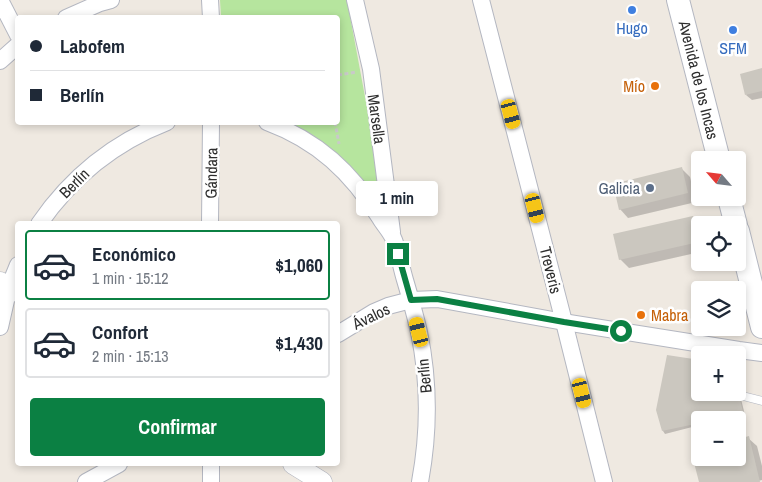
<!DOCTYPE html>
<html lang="es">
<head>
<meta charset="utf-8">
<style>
	body { margin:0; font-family:"Archivo Narrow",sans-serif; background:#f6f6f7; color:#1f2937; height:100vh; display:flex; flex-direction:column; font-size:19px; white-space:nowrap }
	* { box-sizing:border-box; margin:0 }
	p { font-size:16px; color:#747a83 }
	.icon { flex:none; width:28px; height:28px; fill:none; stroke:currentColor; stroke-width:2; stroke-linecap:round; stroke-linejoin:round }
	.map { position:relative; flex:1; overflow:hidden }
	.drawer { position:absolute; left:15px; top:221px; width:325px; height:245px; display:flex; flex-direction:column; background:#fff; border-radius:5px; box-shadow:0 2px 8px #0003 }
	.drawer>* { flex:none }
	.guide { position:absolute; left:15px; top:15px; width:325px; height:110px; border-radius:5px; box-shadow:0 2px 8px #0003; display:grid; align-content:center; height:110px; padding:0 15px; background:#fff }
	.needle { width:32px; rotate:298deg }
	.tools { position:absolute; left:691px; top:151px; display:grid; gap:10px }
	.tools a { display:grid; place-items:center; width:55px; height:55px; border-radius:5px; background:#fff; box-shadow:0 2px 8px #0003; font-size:25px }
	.end { position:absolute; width:22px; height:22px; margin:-11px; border:6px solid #0b8043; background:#fff; box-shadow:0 0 0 2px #fff }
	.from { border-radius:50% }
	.bubble { position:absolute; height:35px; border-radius:5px; background:#fff; box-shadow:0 2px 8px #0003; font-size:16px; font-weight:700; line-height:35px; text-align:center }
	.car { position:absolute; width:15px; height:30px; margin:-15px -8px; border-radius:6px; box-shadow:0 0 4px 1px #0007; background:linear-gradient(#f5c518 24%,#345 0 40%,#f5c518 0 76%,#345 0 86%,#f5c518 0) }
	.guide b { display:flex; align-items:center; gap:18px; height:48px; font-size:19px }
	.guide b+b { border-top:1px solid #e0e1e3 }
	.guide i { width:12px; height:12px; background:#1f2937 }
	ul { padding:9px 0 0; list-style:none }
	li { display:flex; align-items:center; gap:15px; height:70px; margin:0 10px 8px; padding:0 5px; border:2px solid #e0e1e3; border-radius:5px }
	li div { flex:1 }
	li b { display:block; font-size:19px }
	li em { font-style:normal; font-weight:700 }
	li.selected { border-color:#0b8043 }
	li>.icon { width:45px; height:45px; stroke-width:1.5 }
	.primary-button { display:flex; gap:10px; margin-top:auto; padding:10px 15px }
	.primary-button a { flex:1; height:58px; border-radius:5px; background:#0b8043; color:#fff; font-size:20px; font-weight:700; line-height:58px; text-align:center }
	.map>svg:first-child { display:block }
</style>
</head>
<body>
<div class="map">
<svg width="762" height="482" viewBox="0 0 762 482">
	<rect width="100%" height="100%" fill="#efe9e1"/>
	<path fill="#b6e59e" d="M220,0h127l35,188 -6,5h-6l-90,-70 58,-1v-104l-117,-1z"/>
	<g fill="#0003">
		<path d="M762,69v29l-10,2 -6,-5z"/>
		<path d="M682,169l8,8 6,25 -68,16 -8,-9z"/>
		<path d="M693,217l7,8v27l-71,16 -9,-9z"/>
		<path d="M738,387l7,28 -22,5h-23v5l-35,9 -2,-3 -5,-21 42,-18h38z"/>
		<path d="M748,438l9,8 5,20v14l-8,2h-53l-8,-30 7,-2v8h38v-18z"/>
	</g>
	<g fill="#cbc7bf">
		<path d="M762,68v23l-17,4 -5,-21z"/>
		<path d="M682,167l6,26 -69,17 -6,-26z"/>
		<path d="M693,216l6,26 -80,18 -6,-26z"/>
		<path d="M667,355l33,5v32h38l5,20 -32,8h-11v3l-38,8 -6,-21z"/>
		<path d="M749,436l11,46h-61l-8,-31 9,-2v9h38v-19z"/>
	</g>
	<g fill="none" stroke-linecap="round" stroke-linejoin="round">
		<g stroke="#b4b7c1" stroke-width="9">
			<g id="service">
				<path d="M697,343v16"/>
				<path d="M739,395l23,6"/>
			</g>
		</g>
		<g stroke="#b4b7c1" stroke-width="18">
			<g id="minor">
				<path d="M0,0l18,35"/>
				<path d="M210,0l1,18"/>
				<path d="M355,0l16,69 21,163"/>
				<path d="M481,0l83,322 40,160"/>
				<path d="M66,18l34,-15 11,-3"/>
				<path d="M0,61l18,-16"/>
				<path d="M267,122c51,19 84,50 113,96 4,7 11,14 14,22 5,13 7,27 11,40 5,17 10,34 14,52 10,48 10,101 1,150"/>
				<path d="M39,224c33,-48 74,-81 128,-102"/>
				<path d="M210,224l1,-102"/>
				<path d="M0,327l9,-40 9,-22"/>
				<path d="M338,334l36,-22 14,-6 23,-6 26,-1 127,23 175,28 23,3"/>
				<path d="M86,482l33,-18"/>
				<path d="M211,482v-18"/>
			</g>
		</g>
		<g stroke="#b4b7c1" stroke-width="21">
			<g id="tertiary">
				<path d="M0,282l18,10"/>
				<path d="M293,464l29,18"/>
			</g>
		</g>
		<g stroke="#b4b7c1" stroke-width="24">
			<g id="secondary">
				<path d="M678,0l41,160"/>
				<path d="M729,198l7,27"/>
				<path d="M738,231l24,96"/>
			</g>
		</g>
		<g stroke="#c9c9c9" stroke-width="3" stroke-dasharray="4 2.5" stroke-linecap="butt">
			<path d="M338,75l19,-3"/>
			<path d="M335,122l4,22"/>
		</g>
		<use href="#service" stroke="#fff" stroke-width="8"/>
		<use href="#minor" stroke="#fff" stroke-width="16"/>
		<use href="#tertiary" stroke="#fff" stroke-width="20"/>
		<use href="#secondary" stroke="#fff" stroke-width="22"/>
	</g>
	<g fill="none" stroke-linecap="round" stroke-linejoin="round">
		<path stroke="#0b8043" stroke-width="6" d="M398,254l13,46 26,-1 127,23 57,9"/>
	</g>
	<g fill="#3f7fe0" stroke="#fff" stroke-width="2">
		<circle cx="632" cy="10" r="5"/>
		<circle cx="733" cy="30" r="5"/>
	</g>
	<g fill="#e8710a" stroke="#fff" stroke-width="2">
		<circle cx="655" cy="86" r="5"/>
		<circle cx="641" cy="315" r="5"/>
	</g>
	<circle fill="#5c6f8a" stroke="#fff" stroke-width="2" cx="650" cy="188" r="5"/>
	<g text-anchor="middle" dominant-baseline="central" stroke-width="5" stroke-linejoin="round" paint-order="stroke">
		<g font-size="16" fill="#366cbe" stroke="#fff">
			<text x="632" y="28">Hugo</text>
			<text x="733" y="48">SFM</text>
		</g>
		<g font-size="16" fill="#2e2e2e" stroke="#fff">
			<text transform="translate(699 80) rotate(76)">Avenida de los Incas</text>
			<text transform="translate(377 119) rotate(82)">Marsella</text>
			<text transform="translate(211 173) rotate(-89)">Gándara</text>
			<text transform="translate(74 183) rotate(-45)">Berlín</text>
			<text transform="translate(551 270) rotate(76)">Treveris</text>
			<text transform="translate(371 316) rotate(-26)">Ávalos</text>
			<text transform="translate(424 376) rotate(-96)">Berlín</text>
		</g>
		<g font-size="16" fill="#c56008" stroke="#fff" text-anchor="end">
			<text x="645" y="86">Mío</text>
			<text x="651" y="315" text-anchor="start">Mabra</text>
		</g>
		<g font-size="16" fill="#4e5e75" stroke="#fff" text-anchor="end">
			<text x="640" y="188">Galicia</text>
		</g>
	</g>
</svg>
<div class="tools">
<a><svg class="needle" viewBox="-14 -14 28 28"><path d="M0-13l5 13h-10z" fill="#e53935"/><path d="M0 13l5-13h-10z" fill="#747a83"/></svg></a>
<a><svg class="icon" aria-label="locate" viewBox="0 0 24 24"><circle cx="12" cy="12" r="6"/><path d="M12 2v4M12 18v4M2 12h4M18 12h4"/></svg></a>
<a><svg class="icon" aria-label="layers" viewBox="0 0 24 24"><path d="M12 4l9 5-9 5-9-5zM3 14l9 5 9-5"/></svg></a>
<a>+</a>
<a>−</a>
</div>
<i class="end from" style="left:621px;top:331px"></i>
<i class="end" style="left:398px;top:254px"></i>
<div class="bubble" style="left:356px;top:181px;width:82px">1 min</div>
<i class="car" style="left:511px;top:114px;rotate:165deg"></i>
<i class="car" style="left:535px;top:208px;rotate:166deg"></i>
<i class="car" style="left:419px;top:332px;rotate:346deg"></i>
<i class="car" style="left:582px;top:393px;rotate:166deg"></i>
<div class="guide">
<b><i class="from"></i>Labofem</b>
<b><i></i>Berlín</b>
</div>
<section class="drawer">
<ul>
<li class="selected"><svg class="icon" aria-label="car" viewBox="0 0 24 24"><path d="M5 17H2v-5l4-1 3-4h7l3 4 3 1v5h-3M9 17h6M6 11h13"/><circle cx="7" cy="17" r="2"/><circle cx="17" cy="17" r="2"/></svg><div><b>Económico</b><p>1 min · 15:12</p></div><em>$1,060</em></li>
<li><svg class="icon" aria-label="car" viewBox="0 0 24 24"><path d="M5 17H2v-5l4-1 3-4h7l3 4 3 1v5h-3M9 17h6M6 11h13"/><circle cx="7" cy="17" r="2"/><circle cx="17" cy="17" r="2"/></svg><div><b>Confort</b><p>2 min · 15:13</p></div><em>$1,430</em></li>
</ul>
<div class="primary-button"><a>Confirmar</a></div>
</section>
</div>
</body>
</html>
